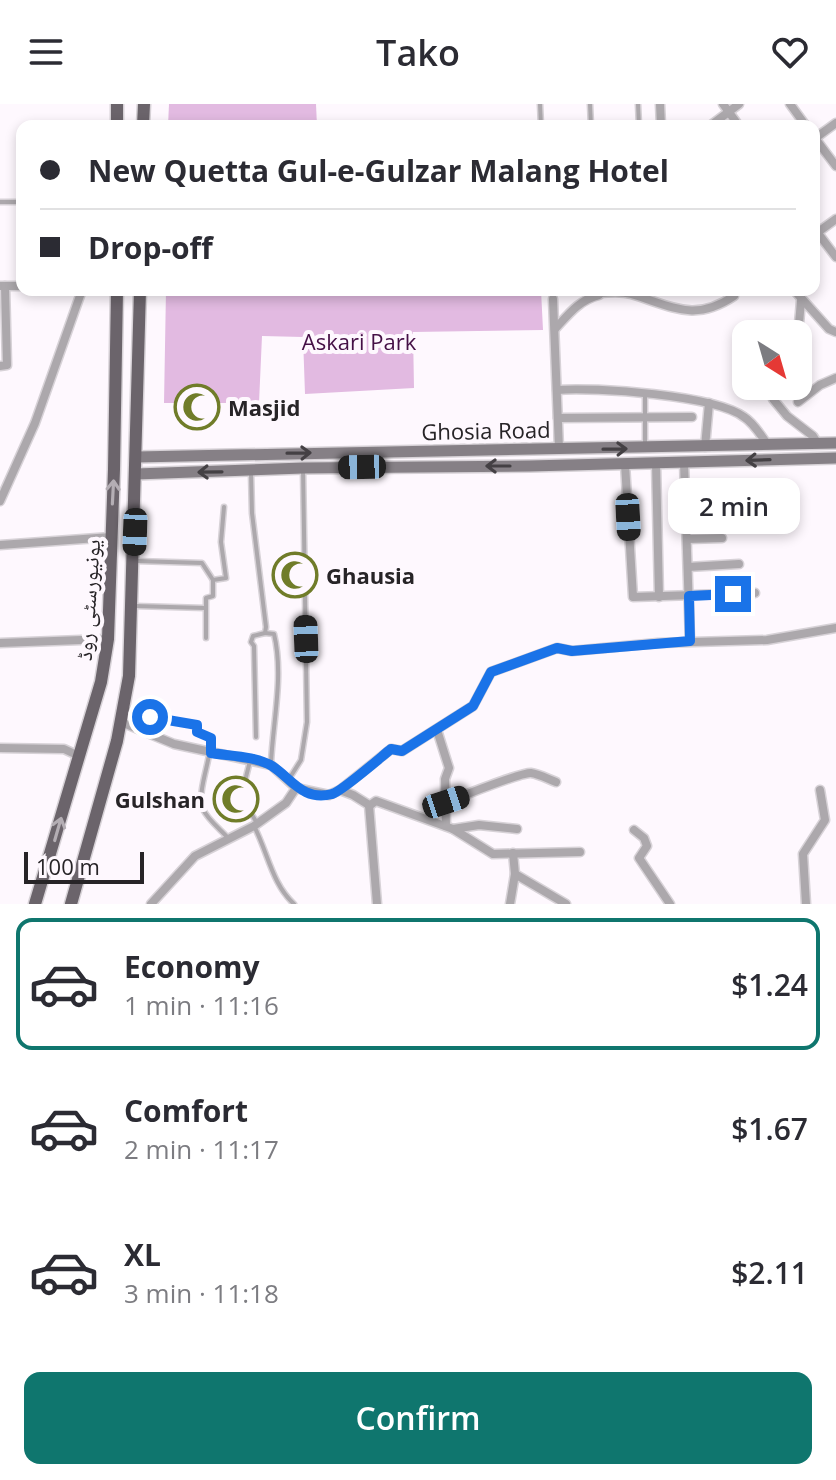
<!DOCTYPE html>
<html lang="en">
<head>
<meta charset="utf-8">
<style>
	body { margin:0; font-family:"Open Sans","Noto Naskh Arabic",sans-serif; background:#f2f2f3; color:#2b2b33; height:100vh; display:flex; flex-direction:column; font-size:30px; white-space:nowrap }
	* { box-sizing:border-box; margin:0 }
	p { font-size:26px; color:#7c7c81 }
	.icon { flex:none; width:44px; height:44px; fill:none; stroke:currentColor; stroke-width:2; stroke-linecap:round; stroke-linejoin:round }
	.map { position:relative; height:800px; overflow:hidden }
	.sheet { display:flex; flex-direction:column; background:#fff; flex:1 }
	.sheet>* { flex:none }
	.guide { position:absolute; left:16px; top:16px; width:804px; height:176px; border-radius:16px; box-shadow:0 4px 12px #0003; display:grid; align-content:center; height:176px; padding:0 24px; background:#fff }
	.needle { width:52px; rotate:143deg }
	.fabs { position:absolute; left:732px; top:216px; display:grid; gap:16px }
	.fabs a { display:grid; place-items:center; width:80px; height:80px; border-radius:16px; background:#fff; box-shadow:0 4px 12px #0003; font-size:40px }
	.scale { position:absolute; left:24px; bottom:20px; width:120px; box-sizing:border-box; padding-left:8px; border:4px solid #272427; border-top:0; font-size:22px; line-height:28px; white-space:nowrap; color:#272427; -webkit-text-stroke:6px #fef8fe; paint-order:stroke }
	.end { position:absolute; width:36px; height:36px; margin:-18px; border:10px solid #1a73e8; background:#fff; box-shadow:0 0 0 4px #fff }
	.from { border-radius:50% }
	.bubble { position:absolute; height:56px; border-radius:16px; background:#fff; box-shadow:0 4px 12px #0003; font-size:26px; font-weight:600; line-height:56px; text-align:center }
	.car { position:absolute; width:24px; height:48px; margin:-24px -12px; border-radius:10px; box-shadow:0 0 6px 2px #0007; background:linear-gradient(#222 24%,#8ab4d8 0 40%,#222 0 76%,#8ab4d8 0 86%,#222 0) }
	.guide b { display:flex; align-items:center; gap:28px; height:76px; font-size:30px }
	.guide b+b { border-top:2px solid #e1e1e2 }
	.guide i { width:20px; height:20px; background:#2b2b33 }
	ul { padding:14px 0 0; list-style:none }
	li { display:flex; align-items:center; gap:24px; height:132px; margin:0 16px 12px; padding:0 8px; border:4px solid transparent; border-radius:16px }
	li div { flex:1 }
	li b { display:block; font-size:30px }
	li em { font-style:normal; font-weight:600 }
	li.on { border-color:#0f766e }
	li>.icon { width:72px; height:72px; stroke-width:1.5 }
	.button { display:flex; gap:16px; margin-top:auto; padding:16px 24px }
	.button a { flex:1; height:92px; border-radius:16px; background:#0f766e; color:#fff; font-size:32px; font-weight:600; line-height:92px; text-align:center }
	header { display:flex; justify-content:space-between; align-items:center; height:104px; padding:0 24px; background:#fff; font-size:36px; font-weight:600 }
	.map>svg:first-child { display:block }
</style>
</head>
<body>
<header><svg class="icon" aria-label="menu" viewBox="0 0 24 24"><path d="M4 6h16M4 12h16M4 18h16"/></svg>Tako<svg class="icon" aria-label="heart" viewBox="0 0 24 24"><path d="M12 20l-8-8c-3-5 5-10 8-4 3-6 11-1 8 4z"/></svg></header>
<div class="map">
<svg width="836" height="800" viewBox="0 0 836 800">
	<rect width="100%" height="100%" fill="#fef8fe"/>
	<g fill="#e2bae1">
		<path d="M169,0h147l1,22h-149z"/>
		<path d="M166,186h375l2,40 -130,2 1,56 -109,6 -2,-57 -41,-1 -3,67h-95z"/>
	</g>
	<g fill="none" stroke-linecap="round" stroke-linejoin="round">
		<g stroke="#d7d2d7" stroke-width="7">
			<g id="lane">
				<path d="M540,0l1,22"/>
				<path d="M590,0l1,22"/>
				<path d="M638,0l1,22"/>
				<path d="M0,98h22"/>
				<path d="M645,342v-51"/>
				<path d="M251,368l1,41 14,114 -1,6 -12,3 -2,6 3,4 2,91"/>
				<path d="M136,457l66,2 11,17v16l-7,2v40"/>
				<path d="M213,476l13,-2 -5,-36 3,-35"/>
				<path d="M135,502l70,2"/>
				<path d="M265,529l9,1c10,41 -1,87 -3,129"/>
				<path d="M127,605l23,8 47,8v7l14,6c1,20 -15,54 -8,71 4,10 18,21 26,30"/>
				<path d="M250,657l-9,36 16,26"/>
				<path d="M289,675l12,-19 6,-38 -4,-254"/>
				<path d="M254,722c14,27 18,58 40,78"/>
			</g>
		</g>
		<g stroke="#d7d2d7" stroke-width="11">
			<g id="street">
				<path d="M660,0l1,22"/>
				<path d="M723,0l16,22"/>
				<path d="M790,0l16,22"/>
				<path d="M710,22l29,-22"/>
				<path d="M814,33l22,29"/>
				<path d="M814,35l22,-16"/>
				<path d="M814,124l22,29"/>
				<path d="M814,131l22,-16"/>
				<path d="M1,182h21"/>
				<path d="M794,186l35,39 7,3"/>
				<path d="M599,189c11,-1 23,-2 32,1 41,12 63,29 103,2l-5,-6"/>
				<path d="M553,195l6,150"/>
				<path d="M555,225c13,-14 24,-29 44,-34v-5"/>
				<path d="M798,231l3,-34"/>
				<path d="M0,262l7,-1 -2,-79"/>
				<path d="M781,282l-8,13 14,17 26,20 5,8"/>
				<path d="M557,286c38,-3 158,5 187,27 10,6 17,19 24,28"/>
				<path d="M798,298l22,-17 16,-7"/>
				<path d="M558,314l134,-1"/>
				<path d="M705,343l4,-44"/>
				<path d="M684,358l6,179"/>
				<path d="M656,359l3,134"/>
				<path d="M625,360l8,133 122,-4"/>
				<path d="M0,397l35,-78 47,-133"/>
				<path d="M687,435l35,-1"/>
				<path d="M0,441l111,-8"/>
				<path d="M688,463l51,-3"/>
				<path d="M0,539l108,-4"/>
				<path d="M121,618l53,22 97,21 25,23 33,7 11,-5 51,-41 11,2 71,-45 18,-34 66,-24 15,3 86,-8 109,-3 69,-12"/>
				<path d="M437,626l12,38 -4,11 1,47"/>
				<path d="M0,644l64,1 15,7"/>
				<path d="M340,686l13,5 16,10 8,99"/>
				<path d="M446,698c15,-5 75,-30 85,-29 8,1 17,6 25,9"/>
				<path d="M369,702l7,-5 77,28 40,25 87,-2"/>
				<path d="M453,725l26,-4 38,4"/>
				<path d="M634,726l10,8 3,8 -8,12 31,46"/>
				<path d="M513,749l2,21 51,30"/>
				<path d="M151,800l44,-48 59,-30 32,-23 10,-15"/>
				<path d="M510,800l5,-30"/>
				<path d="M806,800l-3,-50 22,-34 -5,-30"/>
			</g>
		</g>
		<g stroke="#d7d2d7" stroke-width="14">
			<g id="secondary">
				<path d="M137,353l699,-14"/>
				<path d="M136,370l167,-6 227,-2 306,-8"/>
			</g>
		</g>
		<g stroke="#d7d2d7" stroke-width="15">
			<g id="primary">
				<path d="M117,22v-22"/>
				<path d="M143,22l1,-22"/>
				<path d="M35,800l66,-222 7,-43 6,-170 3,-179"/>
				<path d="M71,800l46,-163 12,-65 11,-386"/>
			</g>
		</g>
		<use href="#lane" stroke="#aca8ac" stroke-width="4"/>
		<use href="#street" stroke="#aca8ac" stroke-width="8"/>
		<use href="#secondary" stroke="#868086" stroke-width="11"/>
		<use href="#primary" stroke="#6b646b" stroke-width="12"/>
	</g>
	<defs><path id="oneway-shaft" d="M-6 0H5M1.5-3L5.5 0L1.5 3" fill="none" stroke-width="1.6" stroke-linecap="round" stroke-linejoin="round" transform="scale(2)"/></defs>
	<g stroke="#444044">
		<use href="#oneway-shaft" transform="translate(615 345) rotate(-1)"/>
		<use href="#oneway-shaft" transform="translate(299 349) rotate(-1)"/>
		<use href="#oneway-shaft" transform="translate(758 356) rotate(178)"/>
		<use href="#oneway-shaft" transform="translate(498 362) rotate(180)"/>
		<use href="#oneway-shaft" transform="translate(210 368) rotate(179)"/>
	</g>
	<g stroke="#b4aeb4">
		<use href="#oneway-shaft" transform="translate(113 388) rotate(-87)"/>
		<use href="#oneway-shaft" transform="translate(58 725) rotate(-74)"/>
	</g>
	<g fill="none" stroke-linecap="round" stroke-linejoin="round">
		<path stroke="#1a73e8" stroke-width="10" d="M150,613l47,8v7l14,6v15c19,3 45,3 61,13 19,12 31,36 60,28 9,-2 49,-37 59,-45l11,2 71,-45 18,-34 66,-24 15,3 118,-10 -1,-45 44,-2"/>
	</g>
	<defs>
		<g id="mosque-ring" transform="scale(2.3)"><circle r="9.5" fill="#fef8fe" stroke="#707c29" stroke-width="1.5"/><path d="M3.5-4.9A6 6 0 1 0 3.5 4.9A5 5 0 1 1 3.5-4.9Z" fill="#707c29"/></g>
	</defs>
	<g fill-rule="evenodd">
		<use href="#mosque-ring" x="197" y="303"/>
		<use href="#mosque-ring" x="295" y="471"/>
		<use href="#mosque-ring" x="236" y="695"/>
	</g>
	<g text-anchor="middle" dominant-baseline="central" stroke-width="8" stroke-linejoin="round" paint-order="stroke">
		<g font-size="22" fill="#451046" stroke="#fef8fe">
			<text x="359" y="237">Askari Park</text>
		</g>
		<g font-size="22" font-weight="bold" fill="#272427" stroke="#fef8fe" text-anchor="start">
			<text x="228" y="303">Masjid</text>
			<text x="326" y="471">Ghausia</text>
			<text x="205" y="695" text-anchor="end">Gulshan</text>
		</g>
		<g font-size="22" fill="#272427" stroke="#fef8fe">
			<text transform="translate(486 326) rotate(-1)">Ghosia Road</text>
			<text transform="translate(87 496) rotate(-86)">یونیورسٹی روڈ</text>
		</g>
	</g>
</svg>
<div class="fabs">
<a><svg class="needle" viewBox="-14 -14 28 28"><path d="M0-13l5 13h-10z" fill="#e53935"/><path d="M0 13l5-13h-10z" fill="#7c7c81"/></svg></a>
</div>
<div class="scale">100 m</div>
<i class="end from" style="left:150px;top:613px"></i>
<i class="end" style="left:733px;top:490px"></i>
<div class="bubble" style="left:668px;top:374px;width:132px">2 min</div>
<i class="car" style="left:362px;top:363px;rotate:269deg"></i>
<i class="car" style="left:628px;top:413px;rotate:177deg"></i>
<i class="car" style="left:135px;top:428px;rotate:182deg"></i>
<i class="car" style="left:306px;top:535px;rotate:358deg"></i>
<i class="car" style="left:446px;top:698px;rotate:72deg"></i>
<div class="guide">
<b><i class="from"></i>New Quetta Gul-e-Gulzar Malang Hotel</b>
<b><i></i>Drop-off</b>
</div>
</div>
<section class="sheet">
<ul>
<li class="on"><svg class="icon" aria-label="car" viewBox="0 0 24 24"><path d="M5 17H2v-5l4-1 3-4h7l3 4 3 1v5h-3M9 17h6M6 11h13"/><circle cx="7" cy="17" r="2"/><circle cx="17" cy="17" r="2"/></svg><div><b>Economy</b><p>1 min · 11:16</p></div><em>$1.24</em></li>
<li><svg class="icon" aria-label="car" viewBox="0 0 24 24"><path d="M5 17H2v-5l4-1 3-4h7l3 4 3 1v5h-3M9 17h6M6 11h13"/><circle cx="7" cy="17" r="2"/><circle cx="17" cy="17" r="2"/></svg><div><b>Comfort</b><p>2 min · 11:17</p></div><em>$1.67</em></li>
<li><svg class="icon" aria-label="car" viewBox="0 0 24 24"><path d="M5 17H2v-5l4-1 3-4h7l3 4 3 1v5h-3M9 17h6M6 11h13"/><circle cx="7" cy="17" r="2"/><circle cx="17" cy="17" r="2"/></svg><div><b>XL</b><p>3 min · 11:18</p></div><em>$2.11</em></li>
</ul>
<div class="button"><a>Confirm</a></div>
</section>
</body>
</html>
